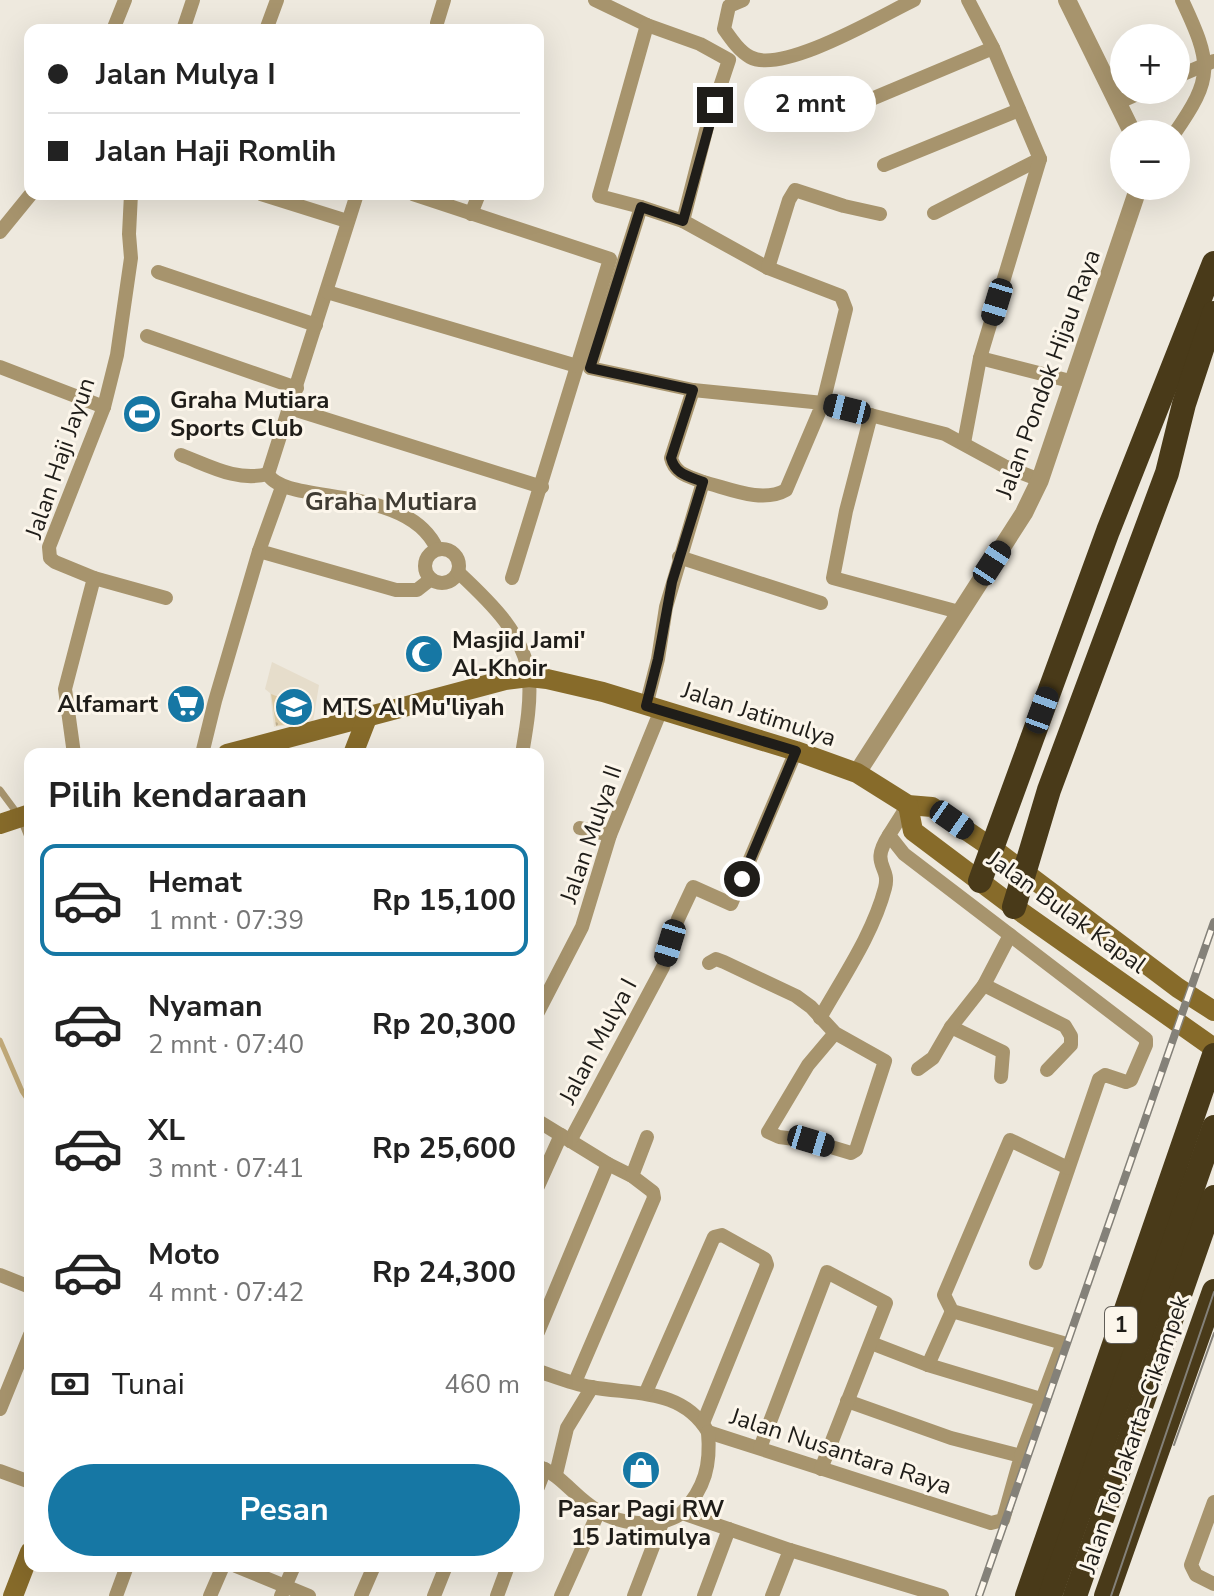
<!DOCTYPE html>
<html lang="id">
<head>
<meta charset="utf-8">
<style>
	body { margin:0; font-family:"Nunito Sans",sans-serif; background:#f2f2f2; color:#222; height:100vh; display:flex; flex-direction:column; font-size:30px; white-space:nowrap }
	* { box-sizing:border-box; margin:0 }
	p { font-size:26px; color:#767676 }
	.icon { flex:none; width:44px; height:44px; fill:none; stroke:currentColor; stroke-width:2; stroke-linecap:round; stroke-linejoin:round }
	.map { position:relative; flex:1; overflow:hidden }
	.panel { position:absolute; left:24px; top:748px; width:520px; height:824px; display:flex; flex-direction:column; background:#fff; border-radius:16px; box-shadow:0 8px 32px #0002 }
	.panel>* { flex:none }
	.top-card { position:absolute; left:24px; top:24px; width:520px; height:176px; border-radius:16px; box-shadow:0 8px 32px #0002; display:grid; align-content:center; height:176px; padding:0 24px; background:#fff }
	.controls { position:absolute; left:1110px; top:24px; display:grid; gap:16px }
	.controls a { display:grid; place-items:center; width:80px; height:80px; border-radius:50%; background:#fff; box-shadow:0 8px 32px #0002; font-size:40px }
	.end { position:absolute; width:36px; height:36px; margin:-18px; border:10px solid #1f1d19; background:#fff; box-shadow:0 0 0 4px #fff }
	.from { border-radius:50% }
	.bubble { position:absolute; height:56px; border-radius:28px; background:#fff; box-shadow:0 8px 32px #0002; font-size:26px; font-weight:700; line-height:56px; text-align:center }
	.car { position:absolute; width:24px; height:48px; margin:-24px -12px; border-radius:10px; box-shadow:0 0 6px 2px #0007; background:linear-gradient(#222 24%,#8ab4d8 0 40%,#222 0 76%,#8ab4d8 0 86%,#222 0) }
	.top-card b { display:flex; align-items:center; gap:28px; height:76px; font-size:30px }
	.top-card b+b { border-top:2px solid #e0e0e0 }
	.top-card i { width:20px; height:20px; background:#222 }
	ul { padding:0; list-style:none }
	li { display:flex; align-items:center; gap:24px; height:112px; margin:0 16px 12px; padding:0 8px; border:4px solid transparent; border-radius:16px }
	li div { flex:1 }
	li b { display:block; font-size:30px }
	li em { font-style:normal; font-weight:700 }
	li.on { border-color:#1677a4 }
	li>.icon { width:72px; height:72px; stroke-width:1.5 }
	h2 { padding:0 24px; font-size:36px; line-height:96px }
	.pay { display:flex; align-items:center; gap:20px; height:88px; padding:0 24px; font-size:30px }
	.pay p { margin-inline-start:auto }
	.button { display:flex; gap:16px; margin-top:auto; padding:16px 24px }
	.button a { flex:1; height:92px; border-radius:48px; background:#1677a4; color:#fff; font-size:32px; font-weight:700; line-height:92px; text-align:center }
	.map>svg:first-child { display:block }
</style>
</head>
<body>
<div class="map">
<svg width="1214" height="1596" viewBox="0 0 1214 1596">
	<defs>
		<pattern id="park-dots" width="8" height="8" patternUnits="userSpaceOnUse" patternTransform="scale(2)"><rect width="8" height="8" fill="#dbc9a3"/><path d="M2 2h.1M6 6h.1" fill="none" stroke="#bcac8c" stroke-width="1.8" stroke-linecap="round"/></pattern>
	</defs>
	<rect width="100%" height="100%" fill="#eee9de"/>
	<path fill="#e6ddcb" d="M272,662l47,23 -6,37 -39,5 -4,-34 -5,-4z"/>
	<path fill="url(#park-dots)" d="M271,694l29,11 -2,17 -22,4z"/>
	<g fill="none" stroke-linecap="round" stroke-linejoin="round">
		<path stroke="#c2aa79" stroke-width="5" d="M0,1040l22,51 8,12"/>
		<path stroke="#a7946d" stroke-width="7" d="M0,790l20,27 10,25"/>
		<g stroke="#a7946d" stroke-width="14">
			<path d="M595,0l52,25 53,19 29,16 -21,63 -25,98 85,47 73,28 5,13 -23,94 122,31 59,32 36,14"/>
			<path d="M743,0l-14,6 -5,23c7,10 15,22 26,28 32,18 131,-41 164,-57"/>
			<path d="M437,23l7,-23"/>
			<path d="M113,30l12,-30"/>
			<path d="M183,30l10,-30"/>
			<path d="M266,30l11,-30"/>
			<path d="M1176,77l38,-16"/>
			<path d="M1117,103l29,-13"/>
			<path d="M831,116l162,-68"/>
			<path d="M1174,134c40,-57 38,-70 8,-134"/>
			<path d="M884,165l135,-55"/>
			<path d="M261,194l86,27"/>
			<path d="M357,194l-89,280c16,32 140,9 169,75"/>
			<path d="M413,194l197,65 -98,319"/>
			<path d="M641,207l-42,-11 48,-171"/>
			<path d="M934,213l106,-54"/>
			<path d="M471,214l8,-20"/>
			<path d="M683,221l-42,-14 -51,161 103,22 130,13 -37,87c-24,14 -58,-2 -83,-8"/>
			<path d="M0,232l31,-38"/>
			<path d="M768,268l21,-68 6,-10 49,16 36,8"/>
			<path d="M158,272l158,53"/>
			<path d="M327,292l250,74"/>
			<path d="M147,336l150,52"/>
			<path d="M980,358l94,24"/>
			<path d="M0,367l104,40"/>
			<path d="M290,408l252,79"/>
			<path d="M871,415l-25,96 -13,67 126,34"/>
			<path d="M964,443l16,-85 60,-199 -47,-111 -25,-48"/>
			<path d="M181,455c29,11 56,27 87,19"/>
			<path d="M282,487l-23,64 137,39h21l14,-11"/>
			<circle cx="442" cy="566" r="17"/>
			<path d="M679,557l142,46"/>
			<path d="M458,572c31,29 68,63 71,107 2,25 -3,51 -7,75"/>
			<path d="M94,578l72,20"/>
			<path d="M646,706l12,-47 8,-52 37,-125c-15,-6 -28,-8 -32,-24l22,-68"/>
			<path d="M74,754l-9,-65 29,-111 -39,-16 -5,-4 -1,-11 55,-140 13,-52 14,-97 -2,-24 2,-40"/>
			<path d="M202,754l13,-53 44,-150"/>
			<path d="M908,805l-19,30 15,19 242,185v6l-15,35 -5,2 -21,-7 -6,4 -63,184"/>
			<path d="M580,828l30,7"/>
			<path d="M709,963l7,-4 8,3 72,34 15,11 24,26 50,28 -29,89 -5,3 -40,-12 -32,-4 -11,-5 40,-67 27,-32"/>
			<path d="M984,985l81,41 6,10v9l-24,25"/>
			<path d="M538,1012l44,-85 28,-92 51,-125"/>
			<path d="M820,1018c23,-41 53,-84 65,-130 6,-23 -16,-22 4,-53"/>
			<path d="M951,1027l52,25 -2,25"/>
			<path d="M918,1069l15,-11 18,-31 33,-42 26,-50"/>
			<path d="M538,1121l70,43 24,12 21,16 1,6 -79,184"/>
			<path d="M570,1141l93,-174 15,-48 15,-32 38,17 65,-153"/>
			<path d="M632,1176l15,-39"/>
			<path d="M538,1186l23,-51"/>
			<path d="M0,1275l30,12"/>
			<path d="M538,1332l70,-168"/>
			<path d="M871,1343l57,22 116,35"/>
			<path d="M928,1365l24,-54"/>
			<path d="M538,1371c18,6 35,13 53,16 43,8 91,1 117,45l283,91 12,-3 18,-64 -70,-18 -104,-37"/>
			<path d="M646,1392l68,-155 8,-2 43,24 2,6 -64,158"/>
			<path d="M0,1409l30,-74"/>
			<path d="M760,1448l67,-176 59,31 -65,166"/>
			<path d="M1021,1456l42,-113 -111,-32 -8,-16 66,-155 58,28"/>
			<path d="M538,1466c25,10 37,32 60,45 24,14 61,18 84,2l108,37 152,46"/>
			<path d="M0,1471l30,11"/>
			<path d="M556,1474l11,-46 25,-41"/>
			<path d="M538,1487l7,-18"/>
			<path d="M1214,1502l-23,63 5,10 18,9"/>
			<path d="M682,1513c23,-25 29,-48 26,-81"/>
			<path d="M236,1566l73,30"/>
			<path d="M116,1596l11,-30"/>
			<path d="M210,1596l13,-30"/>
			<path d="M281,1596l13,-30"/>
			<path d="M361,1596l13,-30"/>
			<path d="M434,1596l12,-30"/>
			<path d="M497,1596l11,-30"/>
			<path d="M561,1596l38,-85"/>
			<path d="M634,1596l28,-73"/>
			<path d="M704,1596l25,-67"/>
			<path d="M772,1596l18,-46"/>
		</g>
		<g stroke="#a7946d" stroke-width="18">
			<path d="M1067,0l66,134"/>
			<path d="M857,773l167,-260 16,-33 99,-294"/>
		</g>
		<g stroke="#876b2a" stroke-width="20">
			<path d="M227,754l278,-74 24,-3 18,2 56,13 193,59 61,22 51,32 24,2 60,41 186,140 36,23"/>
			<path d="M353,754l14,-36"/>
			<path d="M908,805l5,26 101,76 200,141"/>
			<path d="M0,824l30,-10"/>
			<path d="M13,1596l17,-44"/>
		</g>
		<g stroke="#493a19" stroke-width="24">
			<path d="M980,881l128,-350 106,-268"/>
			<path d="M1014,907l35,-117 118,-317 17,-69 30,-91"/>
			<path d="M1027,1596l187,-541"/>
			<path d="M1050,1596l164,-469"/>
			<path d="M1075,1596l139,-399"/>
			<path d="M1106,1596l108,-305"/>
		</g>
		<g stroke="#848179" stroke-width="2">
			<path d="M1174,1445l40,-112"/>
			<path d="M1111,1596l103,-304"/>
		</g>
		<g stroke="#848179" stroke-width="8">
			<path id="rail" d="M979,1596l235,-674"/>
		</g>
		<use href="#rail" stroke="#fcf6eb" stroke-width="5" stroke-dasharray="15" stroke-linecap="butt"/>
	</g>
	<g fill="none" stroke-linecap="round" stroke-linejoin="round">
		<path stroke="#1f1d19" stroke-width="10" d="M715,105l-32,116 -42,-14 -51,161 103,22 -22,68c4,16 17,18 32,24l-31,100 -14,77 -12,47 150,45 -54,128"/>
	</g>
	<defs>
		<g id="stadium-disc" transform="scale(2)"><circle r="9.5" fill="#1677a4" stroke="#fcf6eb"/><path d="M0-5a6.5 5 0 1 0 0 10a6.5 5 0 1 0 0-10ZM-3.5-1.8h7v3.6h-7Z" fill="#fff"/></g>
		<g id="mosque-disc" transform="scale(2)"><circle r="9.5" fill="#1677a4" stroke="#fcf6eb"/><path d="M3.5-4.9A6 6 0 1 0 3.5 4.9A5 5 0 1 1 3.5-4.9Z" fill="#fff"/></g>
		<g id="supermarket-disc" transform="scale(2)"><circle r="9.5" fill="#1677a4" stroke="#fcf6eb"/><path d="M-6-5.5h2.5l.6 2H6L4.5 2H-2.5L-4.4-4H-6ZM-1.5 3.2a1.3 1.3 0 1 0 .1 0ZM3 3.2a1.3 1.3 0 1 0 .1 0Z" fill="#fff"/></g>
		<g id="school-disc" transform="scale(2)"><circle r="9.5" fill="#1677a4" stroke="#fcf6eb"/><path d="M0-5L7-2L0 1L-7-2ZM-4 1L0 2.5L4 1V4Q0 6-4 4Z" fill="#fff"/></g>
		<g id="shop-disc" transform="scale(2)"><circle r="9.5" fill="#1677a4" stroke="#fcf6eb"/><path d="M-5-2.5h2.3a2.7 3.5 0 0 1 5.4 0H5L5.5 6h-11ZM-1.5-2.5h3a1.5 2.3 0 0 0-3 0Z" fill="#fff"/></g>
	</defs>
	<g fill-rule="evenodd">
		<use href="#stadium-disc" x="142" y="414"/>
		<use href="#mosque-disc" x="424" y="654"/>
		<use href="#supermarket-disc" x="186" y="704"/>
		<use href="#school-disc" x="294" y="707"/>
		<use href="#shop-disc" x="641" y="1470"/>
	</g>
	<g text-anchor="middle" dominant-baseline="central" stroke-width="6" stroke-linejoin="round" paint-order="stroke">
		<rect fill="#fcf6eb" stroke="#615e58" stroke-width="2" x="1105" y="1307" width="32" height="36" rx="6"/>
		<g font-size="22" font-weight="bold" fill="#1f1d19">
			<text x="1121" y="1325">1</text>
		</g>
		<g font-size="24" fill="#1f1d19" stroke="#fcf6eb">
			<text transform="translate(1048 374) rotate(-70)">Jalan Pondok Hijau Raya</text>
			<text transform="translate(60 458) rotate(-71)">Jalan Haji Jayun</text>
			<text transform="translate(759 714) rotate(18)">Jalan Jatimulya</text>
			<text transform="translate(591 834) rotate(-71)">Jalan Mulya II</text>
			<text transform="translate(1067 912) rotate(36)">Jalan Bulak Kapal</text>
			<text transform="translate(598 1041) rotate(-62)">Jalan Mulya I</text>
			<text transform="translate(1134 1434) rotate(-71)">Jalan Tol Jakarta–Cikampek</text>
			<text transform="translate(841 1451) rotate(18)">Jalan Nusantara Raya</text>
		</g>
		<g font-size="24" font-weight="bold" fill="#1f1d19" stroke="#fcf6eb" text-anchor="start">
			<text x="170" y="400">Graha Mutiara<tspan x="170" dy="28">Sports Club</tspan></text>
			<text x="452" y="640">Masjid Jami'<tspan x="452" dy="28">Al-Khoir</tspan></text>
			<text x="158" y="704" text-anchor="end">Alfamart</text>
			<text x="322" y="707">MTS Al Mu'liyah</text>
			<text x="641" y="1509" text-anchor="middle">Pasar Pagi RW<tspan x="641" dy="28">15 Jatimulya</tspan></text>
		</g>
		<g font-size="26" font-weight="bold" fill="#403c33" stroke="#fcf6eb">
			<text x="391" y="501">Graha Mutiara</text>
		</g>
	</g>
</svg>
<div class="controls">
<a>+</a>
<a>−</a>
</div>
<i class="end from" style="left:742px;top:879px"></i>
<i class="end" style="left:715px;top:105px"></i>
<div class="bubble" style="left:744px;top:76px;width:132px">2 mnt</div>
<i class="car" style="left:997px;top:302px;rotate:197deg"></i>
<i class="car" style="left:847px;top:409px;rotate:284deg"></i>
<i class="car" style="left:992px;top:563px;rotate:33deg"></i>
<i class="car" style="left:1042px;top:710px;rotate:20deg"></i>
<i class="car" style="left:952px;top:820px;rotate:125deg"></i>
<i class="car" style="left:670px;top:943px;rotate:197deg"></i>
<i class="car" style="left:811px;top:1141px;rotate:107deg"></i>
<div class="top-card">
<b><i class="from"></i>Jalan Mulya I</b>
<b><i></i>Jalan Haji Romlih</b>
</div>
<section class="panel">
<h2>Pilih kendaraan</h2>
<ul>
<li class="on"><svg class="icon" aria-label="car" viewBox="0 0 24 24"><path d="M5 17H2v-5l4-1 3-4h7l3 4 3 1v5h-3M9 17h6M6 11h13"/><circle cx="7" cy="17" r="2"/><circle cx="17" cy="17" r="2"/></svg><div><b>Hemat</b><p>1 mnt · 07:39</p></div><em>Rp 15,100</em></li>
<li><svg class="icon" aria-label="car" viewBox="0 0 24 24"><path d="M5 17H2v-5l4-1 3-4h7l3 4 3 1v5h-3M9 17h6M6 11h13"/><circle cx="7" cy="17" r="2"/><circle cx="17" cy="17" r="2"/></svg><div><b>Nyaman</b><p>2 mnt · 07:40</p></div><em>Rp 20,300</em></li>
<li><svg class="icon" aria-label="car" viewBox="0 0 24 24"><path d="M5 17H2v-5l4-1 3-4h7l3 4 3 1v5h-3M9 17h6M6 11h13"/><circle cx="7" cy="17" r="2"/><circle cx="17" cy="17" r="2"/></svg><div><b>XL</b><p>3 mnt · 07:41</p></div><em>Rp 25,600</em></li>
<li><svg class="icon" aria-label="car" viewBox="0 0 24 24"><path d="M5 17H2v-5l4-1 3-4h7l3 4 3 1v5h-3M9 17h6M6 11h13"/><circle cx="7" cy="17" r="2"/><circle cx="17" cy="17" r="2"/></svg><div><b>Moto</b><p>4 mnt · 07:42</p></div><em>Rp 24,300</em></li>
</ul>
<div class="pay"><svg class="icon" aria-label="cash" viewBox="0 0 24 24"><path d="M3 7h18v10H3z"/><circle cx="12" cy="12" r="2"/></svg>Tunai<p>460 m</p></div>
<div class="button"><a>Pesan</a></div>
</section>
</div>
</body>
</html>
